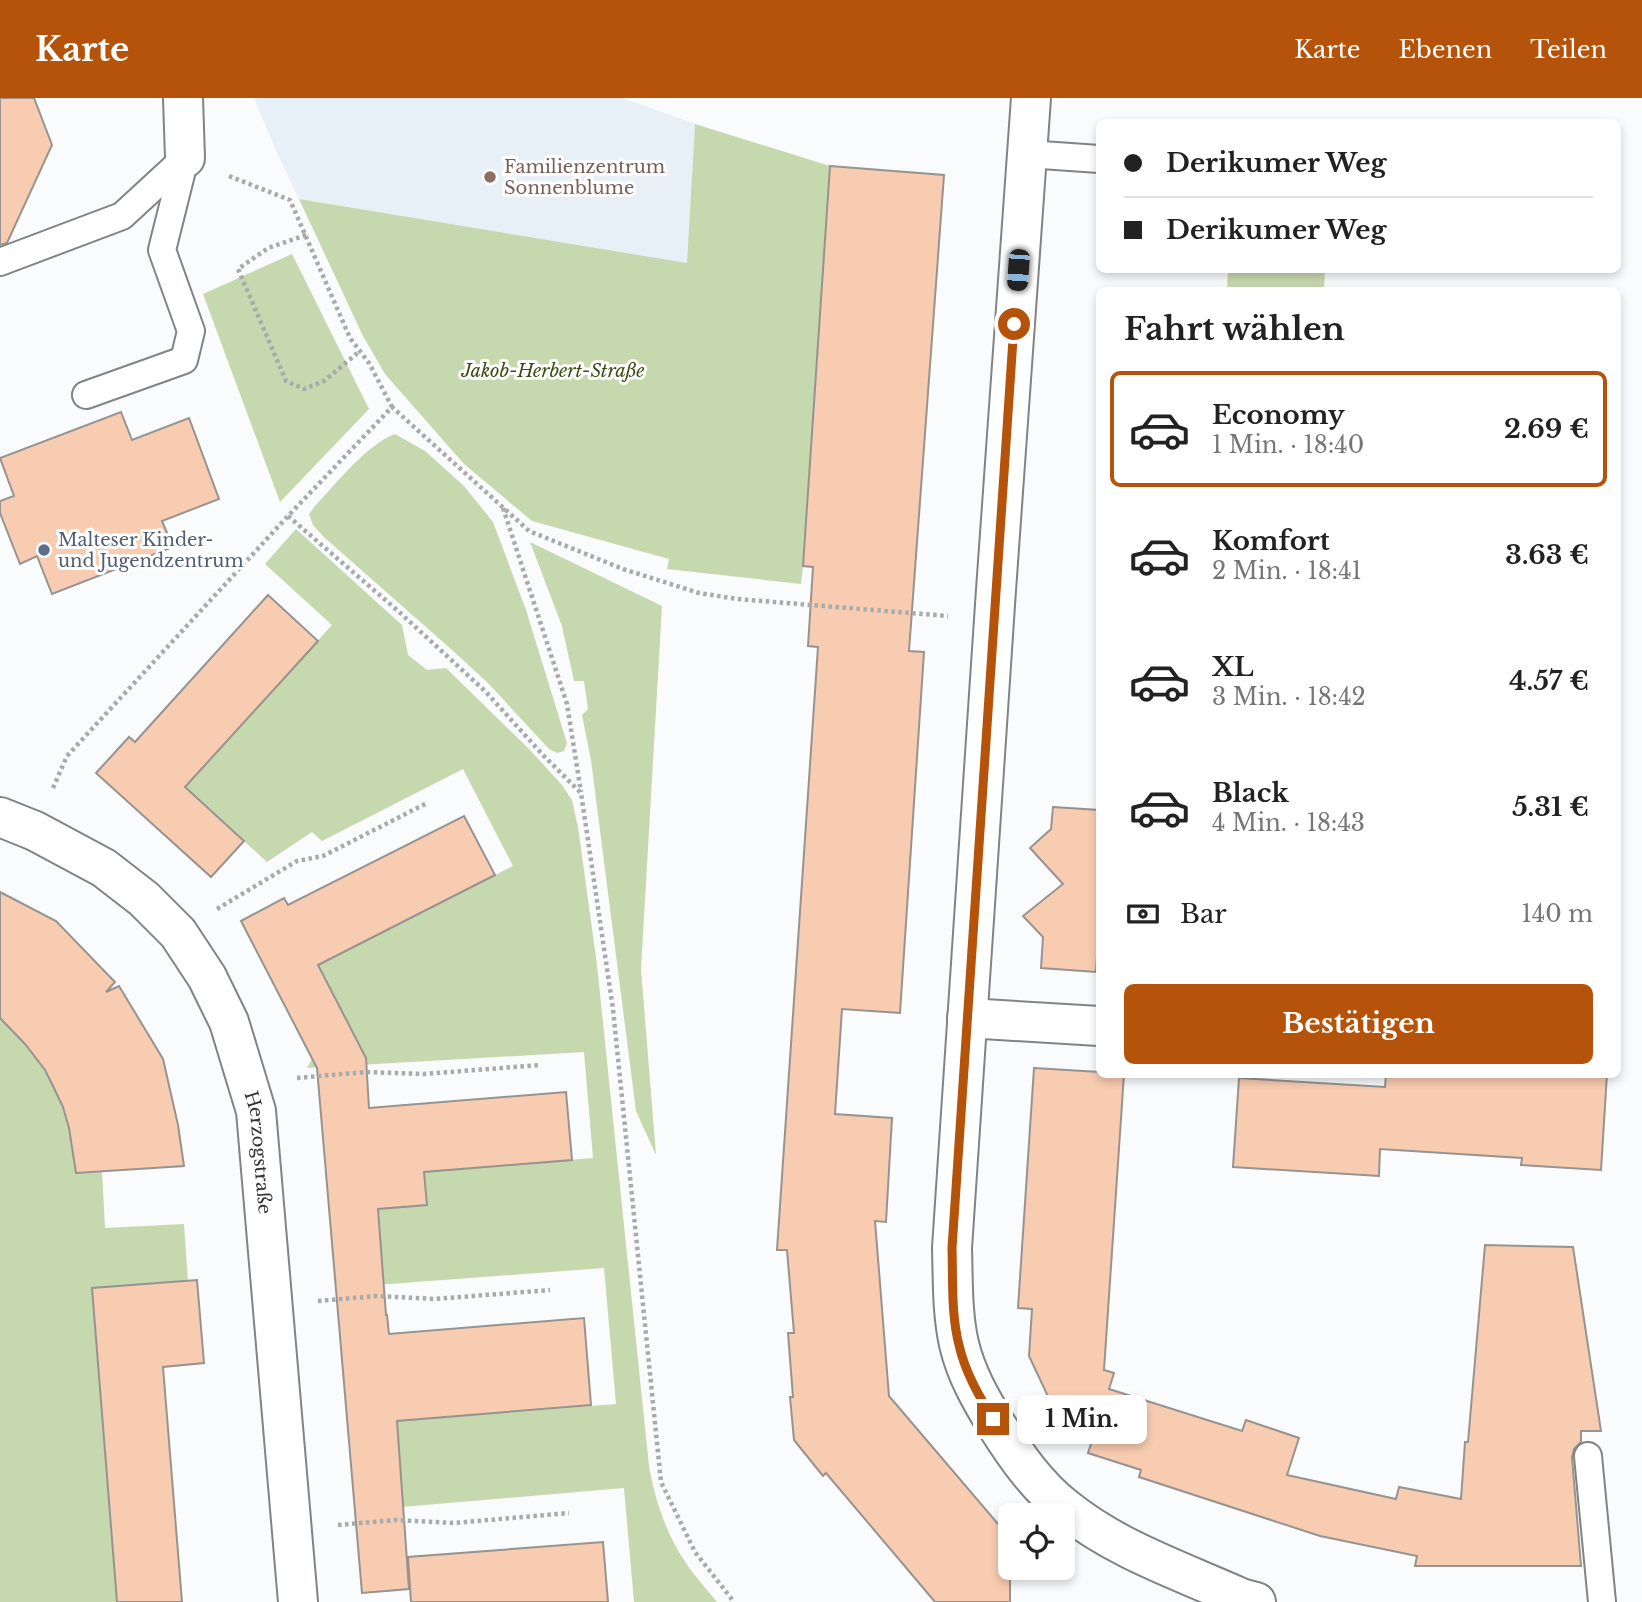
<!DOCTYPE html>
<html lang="de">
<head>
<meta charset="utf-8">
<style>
	body { margin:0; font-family:"Libre Baskerville",serif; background:#f2f2f2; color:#222; height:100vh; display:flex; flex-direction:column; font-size:26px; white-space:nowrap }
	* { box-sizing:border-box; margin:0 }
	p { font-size:23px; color:#767676 }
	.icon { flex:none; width:38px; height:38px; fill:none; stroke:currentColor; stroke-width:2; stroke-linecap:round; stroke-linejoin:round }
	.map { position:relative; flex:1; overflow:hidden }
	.details { position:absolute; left:1096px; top:189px; width:525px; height:791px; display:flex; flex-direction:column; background:#fff; border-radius:10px; box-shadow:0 4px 10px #0003 }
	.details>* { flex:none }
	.guide { position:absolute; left:1096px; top:21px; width:525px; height:154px; border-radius:10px; box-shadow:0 4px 10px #0003; display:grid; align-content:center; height:154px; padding:0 28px; background:#fff }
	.buttons { position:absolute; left:998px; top:1405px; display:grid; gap:14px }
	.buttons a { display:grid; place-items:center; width:77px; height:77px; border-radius:10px; background:#fff; box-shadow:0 4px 10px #0003; font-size:35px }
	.end { position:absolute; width:32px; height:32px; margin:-16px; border:9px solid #b45309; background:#fff; box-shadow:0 0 0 4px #fff }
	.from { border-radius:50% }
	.bubble { position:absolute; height:49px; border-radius:10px; background:#fff; box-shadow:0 4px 10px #0003; font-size:23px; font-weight:700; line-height:49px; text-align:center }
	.car { position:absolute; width:21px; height:42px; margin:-21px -10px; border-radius:9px; box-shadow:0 0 5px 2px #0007; background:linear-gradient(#222 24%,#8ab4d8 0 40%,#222 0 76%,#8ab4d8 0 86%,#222 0) }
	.guide b { display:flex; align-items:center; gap:24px; height:66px; font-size:26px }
	.guide b+b { border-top:2px solid #e0e0e0 }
	.guide i { width:18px; height:18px; background:#222 }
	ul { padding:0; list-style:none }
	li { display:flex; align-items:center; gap:21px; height:116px; margin:0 14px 10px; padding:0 14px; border:4px solid transparent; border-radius:10px }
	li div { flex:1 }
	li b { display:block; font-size:26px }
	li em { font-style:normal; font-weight:700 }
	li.selected { border-color:#b45309 }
	li>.icon { width:63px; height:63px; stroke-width:1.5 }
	h2 { padding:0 28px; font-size:32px; line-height:84px }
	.pay { display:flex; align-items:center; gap:18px; height:77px; padding:0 28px; font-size:26px }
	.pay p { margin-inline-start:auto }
	.action { display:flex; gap:14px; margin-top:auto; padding:14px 28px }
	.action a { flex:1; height:80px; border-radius:10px; background:#b45309; color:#fff; font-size:28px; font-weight:700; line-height:80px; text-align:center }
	header { display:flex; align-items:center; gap:42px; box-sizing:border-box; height:98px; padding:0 35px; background:#b45309; color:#fff }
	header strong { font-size:33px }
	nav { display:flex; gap:38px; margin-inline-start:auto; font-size:24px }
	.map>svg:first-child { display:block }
</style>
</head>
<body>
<header>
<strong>Karte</strong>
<nav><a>Karte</a><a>Ebenen</a><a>Teilen</a></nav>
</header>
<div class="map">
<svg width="1642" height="1504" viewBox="0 0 1642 1504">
	<rect width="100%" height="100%" fill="#f9fbfd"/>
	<path fill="#e7eff7" d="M254,0h369l72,26 -8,139 -388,-64 -21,-44z"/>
	<g fill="#c6d8ad">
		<path d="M695,26l135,42 -27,400 -2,18 -134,-15 2,-10 -137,-38 -68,-57 -79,-90 -22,-38 -64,-137 388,64z"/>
		<path d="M292,156l77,155 -89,93 -77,-208z"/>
		<path d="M1228,172h97l-1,20h-97z"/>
		<path d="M395,336l30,17 39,35 29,36 33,88 41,133 -3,8 -7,2 -8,-4 -61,-66 -36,-33 -127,-112 -12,-13 -4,-11 6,-8c22,-23 51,-61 80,-72z"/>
		<path d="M296,431l106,96 6,30 19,15 19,-2 83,81 33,36 10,15 6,27 19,138 52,501c6,34 17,68 37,97 9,14 21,26 31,39h-83l-10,-114 -246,21 22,-40 -3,-48 219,-17 -12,-136 -268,20 -4,-39 48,-4 -2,-36 49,-4 -3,-33 169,-14 -9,-106 -277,16 5,-9 42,-23 -36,-71 195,-99 -50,-97 -141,72 -10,-9 -45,30 -82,-75 147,-162 -67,-61z"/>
		<path d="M530,444l132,64 -21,363 15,186 -20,-44 -45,-351 -9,-45 6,-6 -4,-28h-10l-12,-55z"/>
		<path d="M0,920c32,33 59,64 69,111 4,14 5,29 7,44l26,-1 3,56 79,-4 4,57 -96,7 25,314h-117z"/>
	</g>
	<g fill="#f8ccb1" stroke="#969391" stroke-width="2">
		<path d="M0,0h34l18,47 -45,98 -7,2z"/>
		<path d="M830,68l114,9 -35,476 15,1 -24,361 -58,-4 -7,105 57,4 -6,104 -11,-1 14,175 121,142v64h-75l-109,-129 -3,3 -29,-36 -4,-43h3l-5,-64h6l-7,-83h-10l41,-603 -10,-1 5,-79 -10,-1z"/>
		<path d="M121,314l11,28 57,-22 30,81 -57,22 11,26 -121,47 -15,-38 -17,8 -20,-51v-12l14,-5 -14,-38z"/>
		<path d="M268,497l50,46 -133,146 59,54 -33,36 -115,-104 33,-36 6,5z"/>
		<path d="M1053,709l46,3v145h-2l-1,17 -55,-4 2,-31 -20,-21 40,-32 -33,-36 21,-19z"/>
		<path d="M464,718l31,59 -177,90 48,93 3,50 197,-16 6,68 -148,12 3,33 -49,4 8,106h1l2,19 195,-16 7,87 -194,16 12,168 -47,4 -45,-525 -76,-147 43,-23 4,7z"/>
		<path d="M0,794l56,29 59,61 -9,10 13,-6 44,73 15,66 6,41 -108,7 -7,-45 -6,-21 -10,-21 -8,-16 -20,-26 -25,-26z"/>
		<path d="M1034,970l65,4v2h25l-20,296 10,3 -5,16 133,42 4,-11 53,18 -12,37 109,24 3,-12 62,12 4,-57h3l17,-197 88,2 28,184h-20v11l-7,7 -2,8 9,109h-166l2,-10 -97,-20 -181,-59 2,-7 -53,-17 11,-34 -47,-14 -23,-49 3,-47 -14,-1z"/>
		<path d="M1386,976h221l-6,96 -80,-5 1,-7 -142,-9 -1,27 -146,-9 6,-89 146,9z"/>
		<path d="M197,1182l7,83 -41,4 19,235h-65l-25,-314z"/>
		<path d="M603,1444l5,60h-197l-3,-45z"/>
	</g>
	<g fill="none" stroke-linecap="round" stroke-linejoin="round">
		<g stroke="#818385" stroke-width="30">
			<g id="service">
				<path d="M1027,56l72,5"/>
				<path d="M0,164l122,-46 63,-58"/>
				<path d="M86,297l98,-35 7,-29 -29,-81 23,-92"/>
				<path d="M1588,1358l14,146"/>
			</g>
		</g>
		<g stroke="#818385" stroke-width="42">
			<g id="minor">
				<path d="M183,0l2,60"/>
				<path d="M1031,0l-35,492 -44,658c1,32 0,65 7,96 7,30 22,56 38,82 19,30 40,60 68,82 52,42 116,63 176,90l15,4"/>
				<path id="s1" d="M0,719l35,14 69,37 40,31 34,34 29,44 22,45 27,89 42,491"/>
				<path d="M967,920l132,8"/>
			</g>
		</g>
		<g stroke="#a8aaab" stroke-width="4.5" stroke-dasharray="3.5 3.5" stroke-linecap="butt">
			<path d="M229,78l61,24 60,138 19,25 23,44"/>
			<path d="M306,137l-38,13 -30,21 48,112 18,8 20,-8 36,-30"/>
			<path d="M503,410l64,196 14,88"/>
			<path d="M288,418l109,94 89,82 57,63 38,38 32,216 48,473 34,70 39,50"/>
			<path d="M53,690l14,-32 221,-240 104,-109 137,124 94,38 76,24 38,6 211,17"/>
			<path d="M217,811l80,-48 26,-5 104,-53"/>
			<path d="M297,980l69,-6 58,2 116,-9"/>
			<path d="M318,1203l59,-5 58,3 115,-9"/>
			<path d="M338,1427l57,-5 59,3 115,-10"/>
		</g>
		<use href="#service" stroke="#fff" stroke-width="26"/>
		<use href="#minor" stroke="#fff" stroke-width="38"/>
	</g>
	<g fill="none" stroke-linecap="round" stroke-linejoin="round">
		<path stroke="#b45309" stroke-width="9" d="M993,1321c-14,-23 -28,-47 -34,-74 -8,-31 -6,-65 -7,-97l62,-924"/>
	</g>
	<circle fill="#8d6e63" stroke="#fff" stroke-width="2.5" cx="490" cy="79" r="7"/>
	<circle fill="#5c6f8a" stroke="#fff" stroke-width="2.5" cx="44" cy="452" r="7"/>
	<g text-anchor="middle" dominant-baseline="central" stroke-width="6" stroke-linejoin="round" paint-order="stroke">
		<g font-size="18" fill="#785e54" stroke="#fff" text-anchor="start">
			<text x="504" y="69">Familienzentrum<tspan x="504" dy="21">Sonnenblume</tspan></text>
		</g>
		<g font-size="18" font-style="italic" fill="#394d11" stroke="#fff">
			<text x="553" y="273">Jakob-Herbert-Straße</text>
		</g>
		<g font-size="18" fill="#4e5e75" stroke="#fff" text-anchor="start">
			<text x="58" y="442">Malteser Kinder-<tspan x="58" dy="21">und Jugendzentrum</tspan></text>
		</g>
		<g font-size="18" fill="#313233" stroke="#fff">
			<text stroke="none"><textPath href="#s1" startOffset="452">Herzogstraße</textPath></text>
		</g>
	</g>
</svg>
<div class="buttons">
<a><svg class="icon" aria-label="locate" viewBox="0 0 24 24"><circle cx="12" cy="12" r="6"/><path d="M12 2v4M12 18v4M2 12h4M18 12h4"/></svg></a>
</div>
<i class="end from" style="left:1014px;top:226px"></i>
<i class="end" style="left:993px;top:1321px"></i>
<div class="bubble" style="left:1017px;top:1297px;width:130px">1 Min.</div>
<i class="car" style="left:1018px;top:172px;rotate:184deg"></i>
<div class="guide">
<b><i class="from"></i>Derikumer Weg</b>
<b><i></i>Derikumer Weg</b>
</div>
<section class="details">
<h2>Fahrt wählen</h2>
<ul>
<li class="selected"><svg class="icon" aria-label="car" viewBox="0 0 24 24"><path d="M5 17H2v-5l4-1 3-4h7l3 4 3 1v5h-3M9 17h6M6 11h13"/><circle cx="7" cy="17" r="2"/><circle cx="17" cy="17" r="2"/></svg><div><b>Economy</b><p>1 Min. · 18:40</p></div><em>2.69 €</em></li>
<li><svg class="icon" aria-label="car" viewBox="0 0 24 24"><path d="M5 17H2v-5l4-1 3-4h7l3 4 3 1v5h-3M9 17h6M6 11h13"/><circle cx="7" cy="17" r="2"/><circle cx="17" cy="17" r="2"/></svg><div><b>Komfort</b><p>2 Min. · 18:41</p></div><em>3.63 €</em></li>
<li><svg class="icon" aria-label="car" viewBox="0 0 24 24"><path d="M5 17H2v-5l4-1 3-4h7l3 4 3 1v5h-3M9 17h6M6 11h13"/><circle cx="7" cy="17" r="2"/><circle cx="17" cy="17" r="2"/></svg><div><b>XL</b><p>3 Min. · 18:42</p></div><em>4.57 €</em></li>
<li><svg class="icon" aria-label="car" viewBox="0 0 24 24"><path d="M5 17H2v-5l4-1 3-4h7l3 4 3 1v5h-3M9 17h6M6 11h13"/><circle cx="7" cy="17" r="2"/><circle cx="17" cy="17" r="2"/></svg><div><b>Black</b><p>4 Min. · 18:43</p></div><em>5.31 €</em></li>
</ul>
<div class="pay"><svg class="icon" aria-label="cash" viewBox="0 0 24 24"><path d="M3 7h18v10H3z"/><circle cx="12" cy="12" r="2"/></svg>Bar<p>140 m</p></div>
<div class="action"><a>Bestätigen</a></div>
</section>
</div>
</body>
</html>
